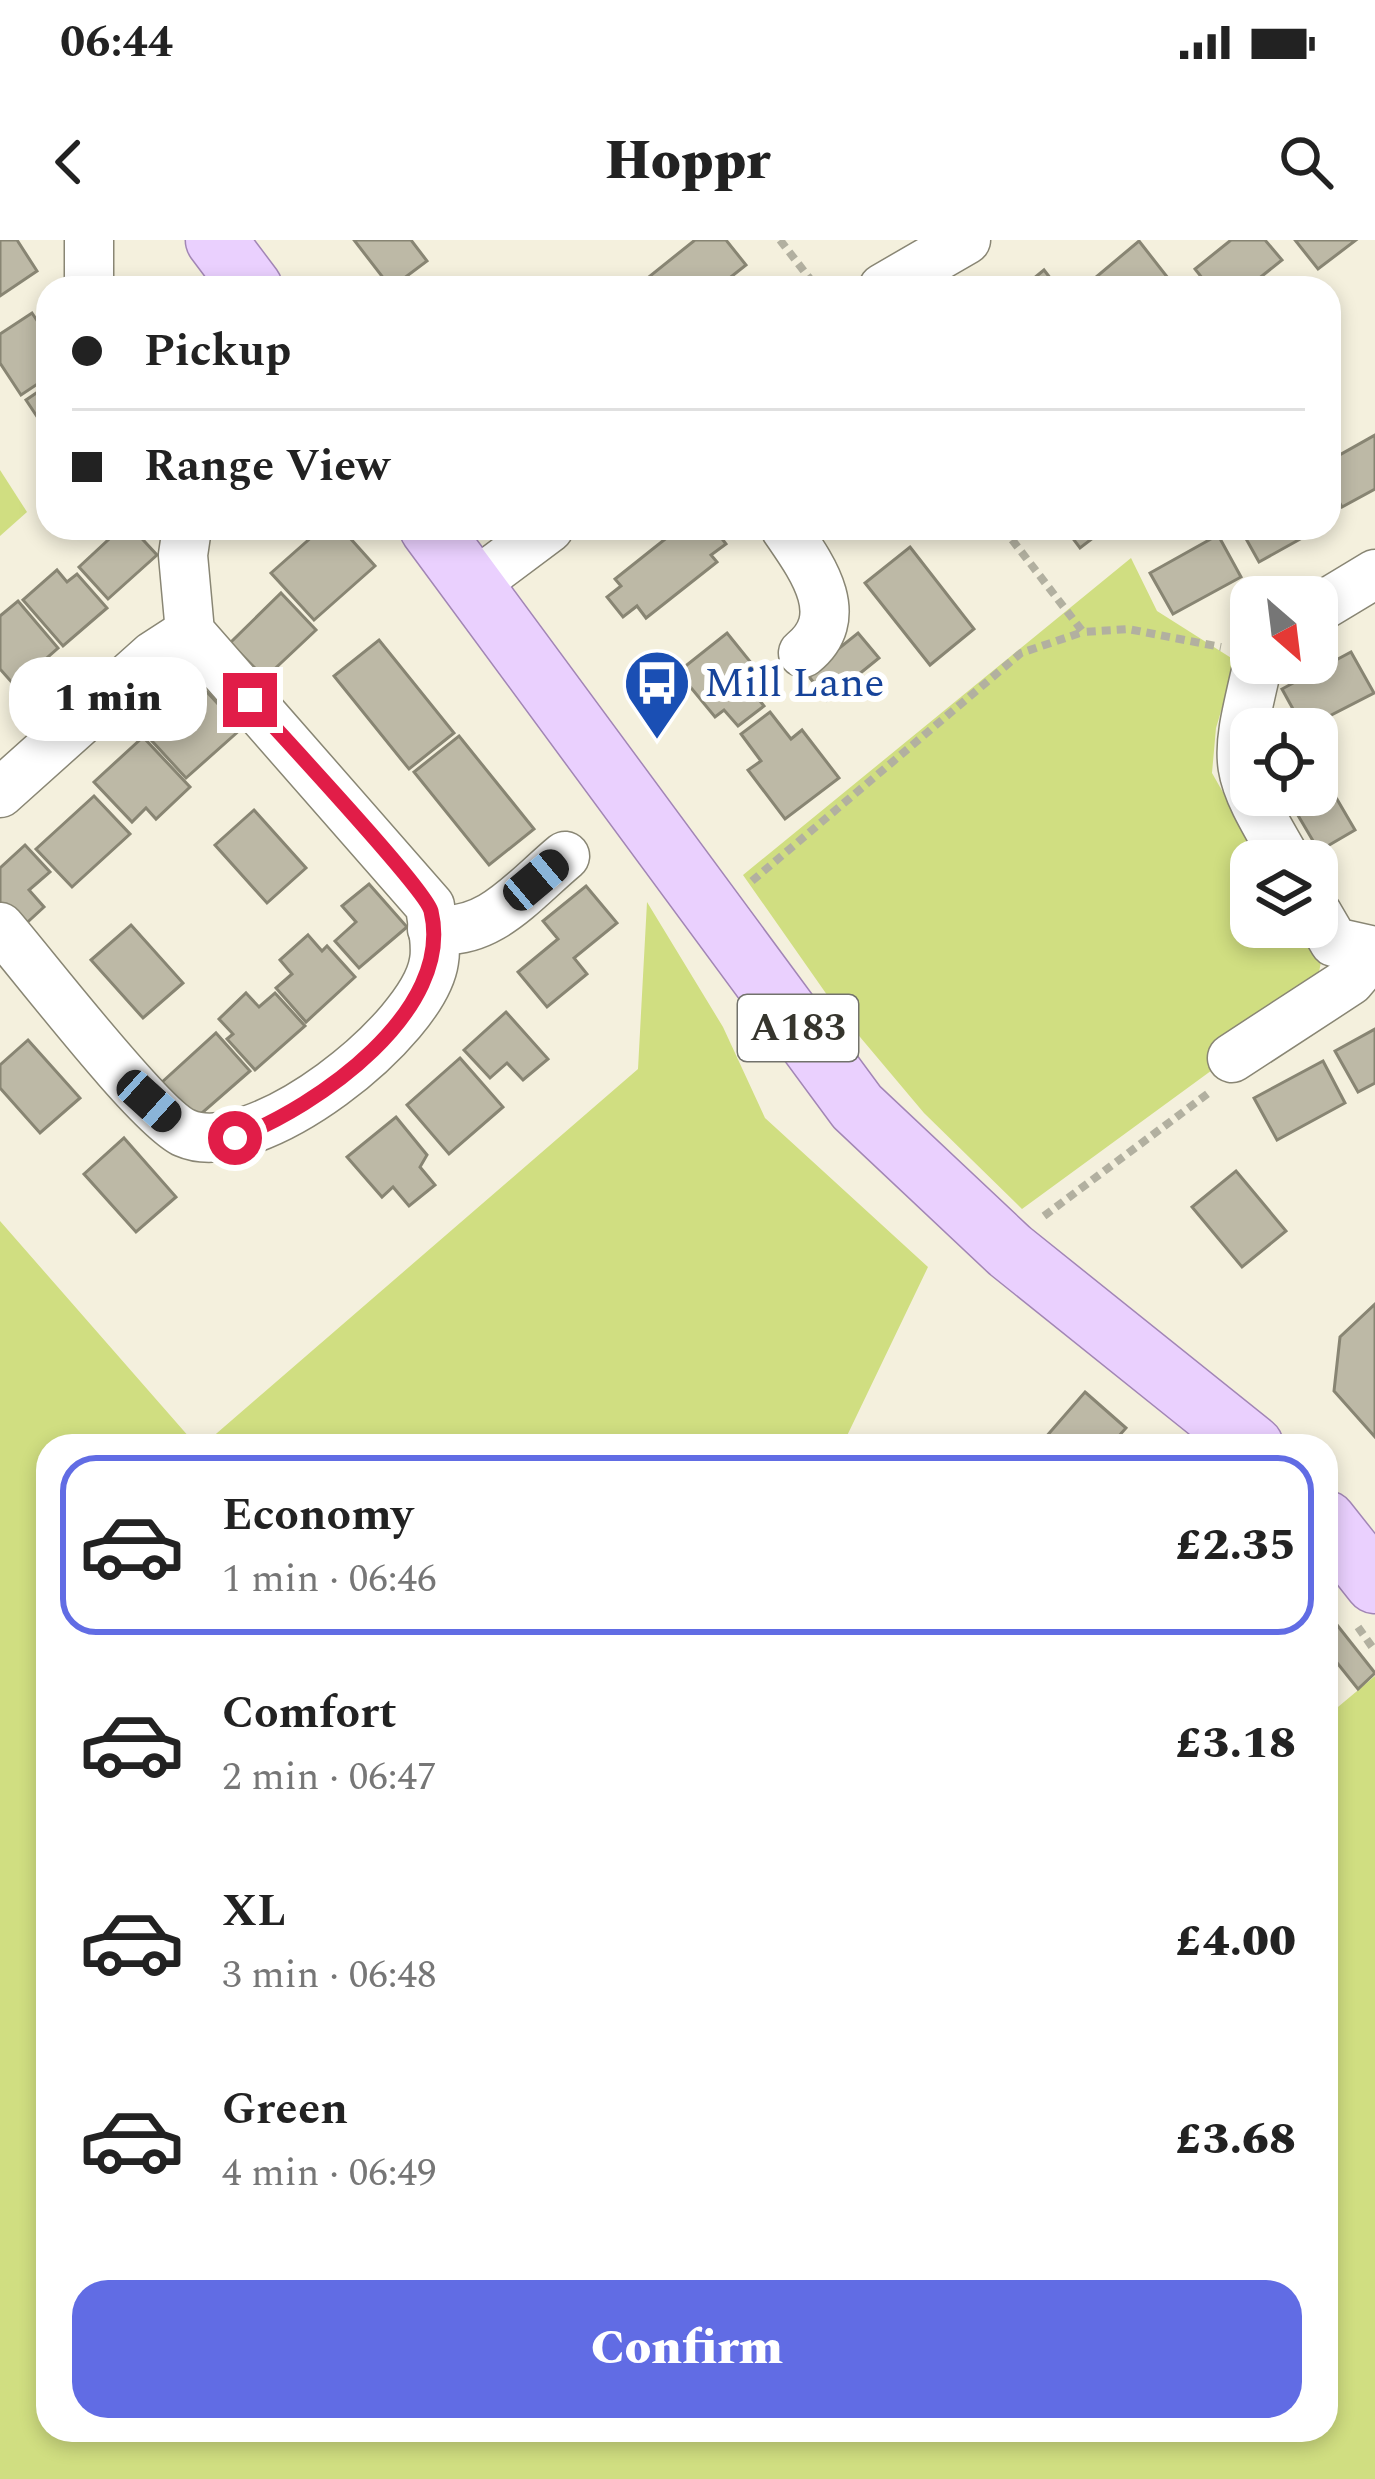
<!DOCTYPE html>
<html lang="en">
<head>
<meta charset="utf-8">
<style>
	body { margin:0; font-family:Spectral,serif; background:#f6f6f6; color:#222; height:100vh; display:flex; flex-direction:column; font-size:45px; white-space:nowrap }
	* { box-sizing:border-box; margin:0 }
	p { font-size:39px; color:#767676 }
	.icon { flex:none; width:66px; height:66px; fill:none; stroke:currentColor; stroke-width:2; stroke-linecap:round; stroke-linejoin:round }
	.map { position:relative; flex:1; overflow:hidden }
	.side { position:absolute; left:36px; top:1194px; width:1302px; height:1008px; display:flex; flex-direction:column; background:#fff; border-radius:36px; box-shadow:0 6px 18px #0003 }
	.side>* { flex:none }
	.hud { position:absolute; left:36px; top:36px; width:1305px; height:264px; border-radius:36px; box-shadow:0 6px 18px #0003; display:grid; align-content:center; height:264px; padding:0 36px; background:#fff }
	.needle { width:78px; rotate:152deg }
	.controls { position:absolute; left:1230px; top:336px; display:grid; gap:24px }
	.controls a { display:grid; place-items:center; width:108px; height:108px; border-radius:24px; background:#fff; box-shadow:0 6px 18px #0003; font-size:60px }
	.end { position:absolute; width:54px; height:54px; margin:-27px; border:15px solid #e11d48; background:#fff; box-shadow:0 0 0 6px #fff }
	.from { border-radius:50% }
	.bubble { position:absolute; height:84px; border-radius:36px; background:#fff; box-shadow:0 6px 18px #0003; font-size:39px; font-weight:800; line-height:84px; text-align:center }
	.car { position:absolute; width:36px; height:72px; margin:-36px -18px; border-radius:15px; box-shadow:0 0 9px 3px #0007; background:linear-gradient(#222 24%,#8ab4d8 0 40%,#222 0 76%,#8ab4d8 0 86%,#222 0) }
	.hud b { display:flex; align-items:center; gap:42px; height:114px; font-size:45px }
	.hud b+b { border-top:3px solid #e0e0e0 }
	.hud i { width:30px; height:30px; background:#222 }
	ul { padding:21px 0 0; list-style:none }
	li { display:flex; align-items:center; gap:36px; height:180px; margin:0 24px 18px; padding:0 12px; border:6px solid transparent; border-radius:36px }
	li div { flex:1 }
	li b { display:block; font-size:45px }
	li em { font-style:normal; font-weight:800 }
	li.active { border-color:#616ce4 }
	li>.icon { width:108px; height:108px; stroke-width:1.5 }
	.action { display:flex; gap:24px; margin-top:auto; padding:24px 36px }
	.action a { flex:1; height:138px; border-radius:36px; background:#616ce4; color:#fff; font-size:48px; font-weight:800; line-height:138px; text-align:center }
	.status { display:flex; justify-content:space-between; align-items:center; height:84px; padding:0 60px; background:#fff; direction:ltr }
	.status svg { height:33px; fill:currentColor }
	header { display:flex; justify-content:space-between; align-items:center; height:156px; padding:0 36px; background:#fff; font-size:54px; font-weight:800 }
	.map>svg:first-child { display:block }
</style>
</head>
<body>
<div class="status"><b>06:44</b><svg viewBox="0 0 49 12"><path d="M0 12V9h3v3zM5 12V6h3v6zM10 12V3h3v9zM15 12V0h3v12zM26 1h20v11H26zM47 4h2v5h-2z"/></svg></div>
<header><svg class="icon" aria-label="back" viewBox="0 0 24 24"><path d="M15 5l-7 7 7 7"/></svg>Hoppr<svg class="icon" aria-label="search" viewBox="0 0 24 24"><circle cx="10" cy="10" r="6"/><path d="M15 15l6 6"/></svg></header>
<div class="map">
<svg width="1375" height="2239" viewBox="0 0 1375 2239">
	<rect width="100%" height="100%" fill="#f4f0dd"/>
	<g fill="#d0de81">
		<path d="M0,230l27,42 -27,24z"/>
		<path d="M1131,318l26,53 79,50 -20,67 -4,45 50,88h-11v66h52l18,35 -3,15 -108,70 9,18 -197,144 -98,-96 -85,-101 -96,-137z"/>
		<path d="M647,662l76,125 42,91 163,149 -84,175 -642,4 436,-377z"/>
		<path d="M0,981l197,225h-149v984h1278v-713l49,-41v803h-1375z"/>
	</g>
	<g fill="#bdb9a6" stroke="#888573" stroke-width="3">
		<path d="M0,0h17l20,31 -37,25z"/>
		<path d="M354,0h57l16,21 -36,27z"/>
		<path d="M695,0h31l20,25 -29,23h-73l-4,-4z"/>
		<path d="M1231,0h34l17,20 -35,28h-37l-15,-19z"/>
		<path d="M1295,0h61l-38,29z"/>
		<path d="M1139,1l29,37 -12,10h-73z"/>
		<path d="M1044,30l14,18h-36z"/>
		<path d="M32,73l16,24v40l-27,18 -21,-32v-29z"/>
		<path d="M48,145v48l-22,-33z"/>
		<path d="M1375,195v54l-33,18 -13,-23v-23z"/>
		<path d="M121,288h11l25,27 -49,44 -29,-32z"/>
		<path d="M322,288h19l34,38 -61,54 -43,-47z"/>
		<path d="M679,288h35l12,16 -15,11 6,7 -71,56 -9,-12 -14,11 -16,-20 14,-11 -6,-7z"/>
		<path d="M1065,288h41l-26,20z"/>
		<path d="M1240,288h80l-61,34z"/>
		<path d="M1218,295l23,42 -68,37 -23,-41z"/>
		<path d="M910,307l64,82 -44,36 -65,-82z"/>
		<path d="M57,330l10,12 10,-8 30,34 -44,38 -40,-46z"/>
		<path d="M281,353l35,37 -51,48 -35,-35z"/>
		<path d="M18,361l40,47 -43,38 -15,-17v-53z"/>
		<path d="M727,393l38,47 -13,11 12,15 -26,20 -14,-16 -9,7 -37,-45z"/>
		<path d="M858,393l21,25 -52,42 -20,-26z"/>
		<path d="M379,400l75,93 -45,36 -75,-93z"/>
		<path d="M1351,412l23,41 -70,36 -22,-40z"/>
		<path d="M207,452l34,37 -55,49 -34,-37z"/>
		<path d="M770,472l21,27 11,-9 37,48 -54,41 -37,-49 13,-9 -20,-27z"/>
		<path d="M459,496l75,93 -45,36 -75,-93z"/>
		<path d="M143,497l47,50 -34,32 -10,-11 -14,14 -38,-40z"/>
		<path d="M1317,525l38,65 -36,21 -33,-56h31z"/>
		<path d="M94,556l36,38 -58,53 -36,-38z"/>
		<path d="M254,570l52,58 -39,35 -52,-58z"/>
		<path d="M25,605l25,27 -21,18 15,17 -25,23 -19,-20v-42z"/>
		<path d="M369,644l38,43 -48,41 -24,-27 21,-19 -14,-16z"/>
		<path d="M586,646l31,37 -43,35 13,16 -40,33 -29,-35 40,-33 -15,-18z"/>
		<path d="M131,685l52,58 -40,35 -52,-58z"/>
		<path d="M308,695l14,16 5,-5 28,31 -49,45 -30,-34 16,-14 -12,-14z"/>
		<path d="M246,753l13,14 16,-14 30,33 -50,44 -28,-31 6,-5 -14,-15z"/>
		<path d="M506,772l42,47 -25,21 -16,-17 -17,15 -26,-28z"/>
		<path d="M1375,789v54l-17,9 -23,-41z"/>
		<path d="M216,793l34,38 -56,49 -33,-37z"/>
		<path d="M28,800l52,58 -40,35 -40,-45v-23z"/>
		<path d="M460,818l43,49 -54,47 -42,-49z"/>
		<path d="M1323,821l22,42 -68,37 -23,-42z"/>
		<path d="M396,877l31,38 -7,12 15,18 -26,21 -16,-19 -11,10 -35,-40z"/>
		<path d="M124,898l52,59 -40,35 -52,-58z"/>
		<path d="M1236,931l50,60 -44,36 -50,-60z"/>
		<path d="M1375,1064v133l-41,-46 6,-54z"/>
		<path d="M1085,1152l41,36 -16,18h-72z"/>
		<path d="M1326,1371l49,62 -17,16 -32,-40z"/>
	</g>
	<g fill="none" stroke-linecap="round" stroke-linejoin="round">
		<g stroke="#898674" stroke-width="51">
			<g id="minor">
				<path d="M89,0v48"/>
				<path d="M883,48l83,-48"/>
				<path d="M785,288c26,38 64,88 18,125"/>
				<path d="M473,345l76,-57"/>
				<path d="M1317,369l58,-35"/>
				<path d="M1258,423c-25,106 -26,103 29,198"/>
				<path d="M0,553l153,-137 37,-24"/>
				<path d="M1317,673l17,29 41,9"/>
				<path d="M0,687c33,38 150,191 185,206 70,31 239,-103 249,-172 3,-16 -2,-38 -4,-55l-240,-274 -7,-77 4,-27"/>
				<path d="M432,689c56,9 92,-39 133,-73"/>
				<path d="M1232,818l118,-77 25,-30"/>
			</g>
		</g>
		<g stroke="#a286b5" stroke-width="63">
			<g id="major">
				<path d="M216,0l36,48"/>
				<path d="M430,288l427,579 153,144 243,195"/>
				<path d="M1326,1281l49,62"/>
			</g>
		</g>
		<g stroke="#b2b0a0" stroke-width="8" stroke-dasharray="9 6" stroke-linecap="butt">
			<path d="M780,0l37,48"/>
			<path d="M1003,288l80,104 45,-3 93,18"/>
			<path d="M752,641l269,-228 62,-21"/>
			<path d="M1044,976l166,-124"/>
			<path d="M1358,1387l17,24"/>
		</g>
		<use href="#minor" stroke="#fff" stroke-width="48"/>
		<use href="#major" stroke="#ead0fe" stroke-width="60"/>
	</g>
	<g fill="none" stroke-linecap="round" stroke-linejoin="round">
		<path stroke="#e11d48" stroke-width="15" d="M235,898c82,-31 220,-127 196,-227 -6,-23 -154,-180 -181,-211"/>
	</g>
	<defs>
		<g id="bus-pin" transform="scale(3.45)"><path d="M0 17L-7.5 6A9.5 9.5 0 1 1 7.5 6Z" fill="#1a4fb4" stroke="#fff"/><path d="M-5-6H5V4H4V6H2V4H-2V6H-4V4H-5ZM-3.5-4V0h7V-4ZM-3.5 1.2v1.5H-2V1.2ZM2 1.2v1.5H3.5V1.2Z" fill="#fff"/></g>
	</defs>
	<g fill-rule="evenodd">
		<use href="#bus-pin" x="657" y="443"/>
	</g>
	<g text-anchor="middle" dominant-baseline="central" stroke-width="12" stroke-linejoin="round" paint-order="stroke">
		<rect fill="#fff" stroke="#72726c" stroke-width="3" x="738" y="755" width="120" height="66" rx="9"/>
		<g font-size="39" font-weight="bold" fill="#36352d">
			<text x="798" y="788">A183</text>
		</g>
		<g font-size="42" fill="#164399" stroke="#fff" text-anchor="start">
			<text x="704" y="443">Mill Lane</text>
		</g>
	</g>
</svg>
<div class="controls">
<a><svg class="needle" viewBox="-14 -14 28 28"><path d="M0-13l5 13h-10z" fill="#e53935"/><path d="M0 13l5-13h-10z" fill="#767676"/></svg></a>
<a><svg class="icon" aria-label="locate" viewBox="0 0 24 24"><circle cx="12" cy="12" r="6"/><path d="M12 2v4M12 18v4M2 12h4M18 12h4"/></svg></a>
<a><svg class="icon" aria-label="layers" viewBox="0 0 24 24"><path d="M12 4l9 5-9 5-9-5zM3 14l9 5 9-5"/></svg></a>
</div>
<i class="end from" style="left:235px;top:898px"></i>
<i class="end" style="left:250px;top:460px"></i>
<div class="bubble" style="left:9px;top:417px;width:198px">1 min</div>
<i class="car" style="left:536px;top:640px;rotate:50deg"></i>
<i class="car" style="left:149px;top:861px;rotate:132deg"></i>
<div class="hud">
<b><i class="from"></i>Pickup</b>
<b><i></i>Range View</b>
</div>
<section class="side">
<ul>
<li class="active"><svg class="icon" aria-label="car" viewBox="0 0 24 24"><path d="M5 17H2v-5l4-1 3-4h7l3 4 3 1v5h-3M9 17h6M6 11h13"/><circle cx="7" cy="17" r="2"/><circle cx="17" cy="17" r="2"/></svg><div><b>Economy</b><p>1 min · 06:46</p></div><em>£2.35</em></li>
<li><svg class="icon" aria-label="car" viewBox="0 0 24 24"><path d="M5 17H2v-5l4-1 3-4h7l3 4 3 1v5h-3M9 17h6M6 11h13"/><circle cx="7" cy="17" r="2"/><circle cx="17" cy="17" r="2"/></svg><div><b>Comfort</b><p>2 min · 06:47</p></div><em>£3.18</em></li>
<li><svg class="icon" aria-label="car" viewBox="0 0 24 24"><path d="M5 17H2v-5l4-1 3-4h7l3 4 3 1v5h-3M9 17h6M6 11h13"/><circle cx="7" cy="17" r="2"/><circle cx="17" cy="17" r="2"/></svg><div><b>XL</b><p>3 min · 06:48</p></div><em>£4.00</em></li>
<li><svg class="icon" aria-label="car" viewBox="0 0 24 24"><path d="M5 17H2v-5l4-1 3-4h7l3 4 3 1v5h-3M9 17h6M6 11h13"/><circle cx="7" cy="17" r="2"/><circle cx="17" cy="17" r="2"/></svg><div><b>Green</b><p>4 min · 06:49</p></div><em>£3.68</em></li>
</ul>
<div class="action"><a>Confirm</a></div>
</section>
</div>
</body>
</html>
